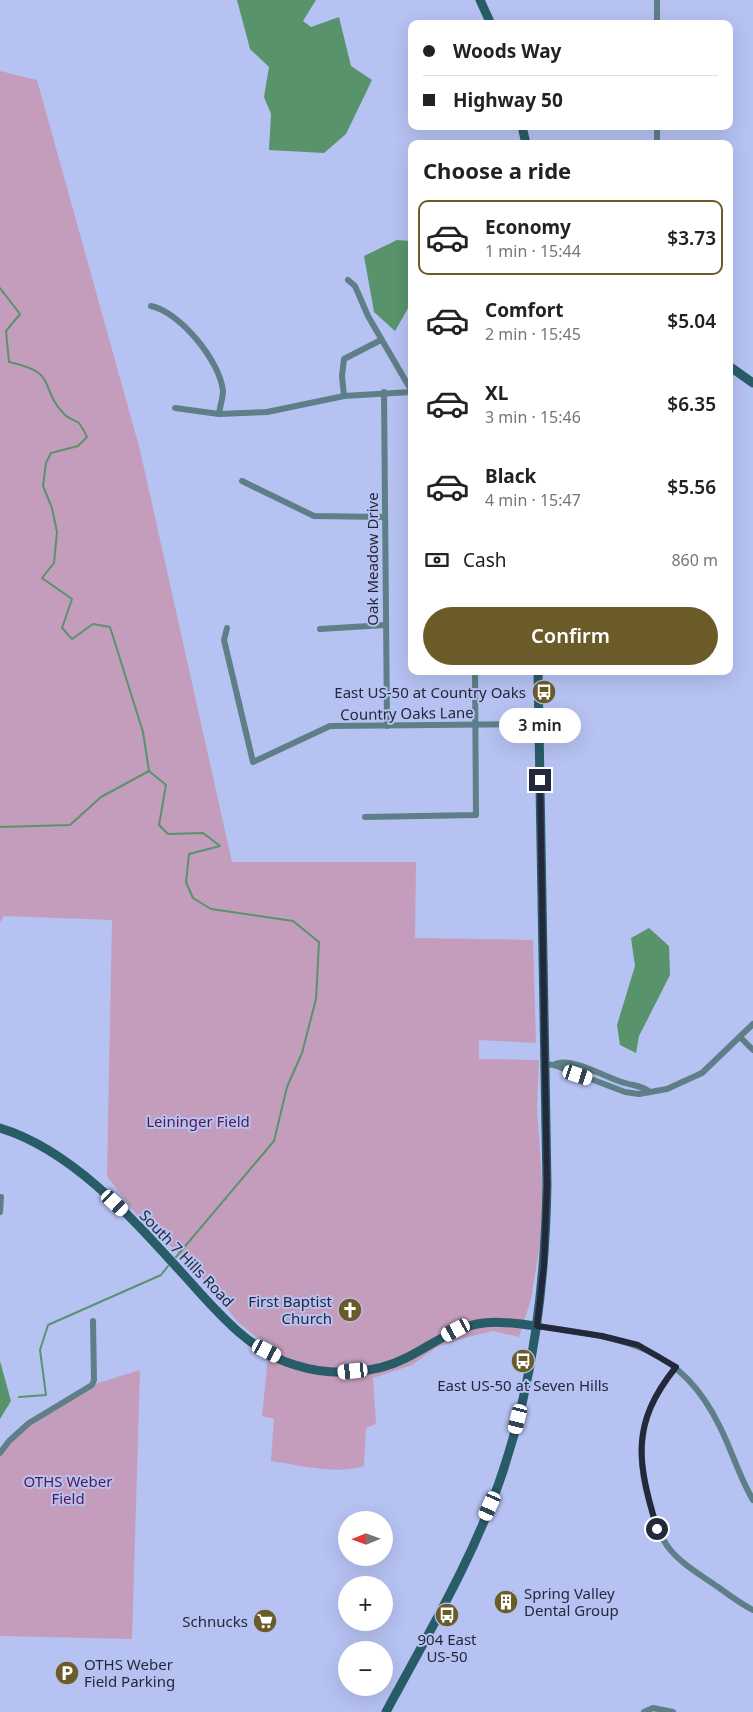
<!DOCTYPE html>
<html lang="en">
<head>
<meta charset="utf-8">
<style>
	body { margin:0; font-family:"Noto Sans",sans-serif; background:#f2f2f2; color:#222; height:100vh; display:flex; flex-direction:column; font-size:19px; white-space:nowrap }
	* { box-sizing:border-box; margin:0 }
	p { font-size:16px; color:#767676 }
	.icon { flex:none; width:28px; height:28px; fill:none; stroke:currentColor; stroke-width:2; stroke-linecap:round; stroke-linejoin:round }
	.map { position:relative; flex:1; overflow:hidden }
	.sheet { position:absolute; left:408px; top:140px; width:325px; height:535px; display:flex; flex-direction:column; background:#fff; border-radius:10px; box-shadow:0 5px 20px #0002 }
	.sheet>* { flex:none }
	.hud { position:absolute; left:408px; top:20px; width:325px; height:110px; border-radius:10px; box-shadow:0 5px 20px #0002; display:grid; align-content:center; height:110px; padding:0 15px; background:#fff }
	.needle { width:32px; rotate:269deg }
	.fabs { position:absolute; left:338px; top:1511px; display:grid; gap:10px }
	.fabs a { display:grid; place-items:center; width:55px; height:55px; border-radius:50%; background:#fff; box-shadow:0 5px 20px #0002; font-size:25px }
	.end { position:absolute; width:22px; height:22px; margin:-11px; border:6px solid #24283b; background:#fff; box-shadow:0 0 0 2px #fff }
	.from { border-radius:50% }
	.bubble { position:absolute; height:35px; border-radius:18px; background:#fff; box-shadow:0 5px 20px #0002; font-size:16px; font-weight:600; line-height:35px; text-align:center }
	.car { position:absolute; width:15px; height:30px; margin:-15px -8px; border-radius:6px; box-shadow:0 0 4px 1px #0007; background:linear-gradient(#fff 24%,#345 0 40%,#fff 0 76%,#345 0 86%,#fff 0) }
	.hud b { display:flex; align-items:center; gap:18px; height:48px; font-size:19px }
	.hud b+b { border-top:1px solid #e0e0e0 }
	.hud i { width:12px; height:12px; background:#222 }
	ul { padding:0; list-style:none }
	li { display:flex; align-items:center; gap:15px; height:75px; margin:0 10px 8px; padding:0 5px; border:2px solid transparent; border-radius:10px }
	li div { flex:1 }
	li b { display:block; font-size:19px }
	li em { font-style:normal; font-weight:600 }
	li.selected { border-color:#6a5b28 }
	li>.icon { width:45px; height:45px; stroke-width:1.5 }
	h2 { padding:0 15px; font-size:22px; line-height:60px }
	.pay { display:flex; align-items:center; gap:12px; height:55px; padding:0 15px; font-size:19px }
	.pay p { margin-inline-start:auto }
	.primary-button { display:flex; gap:10px; margin-top:auto; padding:10px 15px }
	.primary-button a { flex:1; height:58px; border-radius:30px; background:#6a5b28; color:#fff; font-size:20px; font-weight:600; line-height:58px; text-align:center }
	.map>svg:first-child { display:block }
</style>
</head>
<body>
<div class="map">
<svg width="753" height="1712" viewBox="0 0 753 1712">
	<rect width="100%" height="100%" fill="#b6c2f2"/>
	<g fill="#c49dbc">
		<path d="M0,71l37,9 103,370 92,412h184l-1,76 118,2 3,103 -57,-3v19l60,1 -2,48 6,87 -3,49 -9,55 -12,38 -26,-6 -25,6 -31,10 -25,18 -39,13 3,46 -10,4 -2,38c-29,9 -63,-1 -93,-5l3,-42 -12,-3 5,-49 5,-23 -17,-8 -17,-14 -48,-58 -55,-51 -28,-37 5,-256 -108,-4 -4,7z"/>
		<path d="M140,1370l-8,269 -132,-3v-183l19,-22 73,-46z"/>
	</g>
	<g fill="#59936b">
		<path d="M237,0h79l-13,21 8,6 28,-10 12,49 21,14 -26,54 -22,19 -55,-3 2,-36 -7,-17 5,-30 -19,-18z"/>
		<path d="M397,240l14,1v62l-16,28 -21,-19 -10,-56z"/>
		<path d="M649,928l20,18 1,29 -31,61 -3,17 -16,-8 -3,-20 18,-59 -4,-28z"/>
		<path d="M0,1361l11,40 -11,18z"/>
	</g>
	<g fill="none" stroke-linecap="round" stroke-linejoin="round">
		<g stroke="#59936b" stroke-width="2">
			<path d="M0,288l20,26 -14,17 3,31c52,11 28,25 56,53 4,4 10,5 14,8 3,4 6,10 8,14l-9,9 -27,7 -5,10 -3,23 9,22 5,24 -3,31 -12,15 30,21 -10,29 10,11 21,-15 17,3 33,105 6,39"/>
			<path d="M149,771l17,14 -7,40 9,9 35,-1 17,13 -31,8 -3,28 7,16 18,11 82,12 26,21 -3,57 -14,54 -15,34 -13,54 -98,116"/>
			<path d="M0,827l70,-2 31,-28 48,-26"/>
			<path d="M19,1397l27,-2 -6,-45 8,-25 113,-50 7,-9"/>
		</g>
		<g stroke="#5e7f87" stroke-width="6">
			<path d="M657,24v-24"/>
			<path d="M657,126v18"/>
			<path d="M348,280l7,6 13,30 43,74"/>
			<path d="M151,306c29,6 69,55 72,85 0,7 -3,15 -4,23"/>
			<path d="M384,392l3,334"/>
			<path d="M344,396l-2,-20 2,-17 37,-19"/>
			<path d="M175,408l44,6 48,-2 77,-16 67,-4"/>
			<path d="M242,481l72,35 70,1"/>
			<path d="M227,628l-3,12 29,122 77,-36 209,-2"/>
			<path d="M320,629l65,-4"/>
			<path d="M365,817l111,-2 -1,-144"/>
			<path d="M740,1037l13,13"/>
			<path d="M544,1064l10,1 71,27 14,2 28,-5 35,-16 51,-49"/>
			<path d="M554,1065c16,-10 54,14 71,18 10,3 16,2 25,9"/>
			<path d="M0,1212l1,-15"/>
			<path d="M537,1326c84,12 142,17 183,101 12,24 19,49 33,73"/>
			<path d="M676,1367c-35,43 -42,81 -27,134 5,16 9,32 19,46 13,17 33,28 50,40 11,8 23,17 35,23"/>
			<path d="M0,1453l9,-12 20,-18 63,-38 2,-5 -1,-59"/>
			<path d="M644,1712l9,-4 20,4"/>
		</g>
		<g stroke="#285d68" stroke-width="9">
			<path d="M480,0l11,24"/>
			<path d="M522,126l4,18"/>
			<path d="M729,366l24,17"/>
			<path d="M0,1128c76,23 139,98 192,156 28,31 61,69 103,81 34,11 78,10 111,-7 24,-12 44,-28 71,-34 19,-4 41,0 60,2"/>
			<path d="M386,1712c42,-78 89,-156 117,-241 31,-93 42,-188 44,-286l-9,-514"/>
		</g>
	</g>
	<g fill="none" stroke-linecap="round" stroke-linejoin="round">
		<path stroke="#24283b" stroke-width="6" d="M540,780l7,405 -3,80 -7,61 65,10 36,9 38,22c-47,58 -38,95 -19,162"/>
	</g>
	<defs>
		<g id="bus-disc" transform="scale(1.25)"><circle r="9.5" fill="#6a5b28" stroke="#b6c2f2"/><path d="M-5-6H5V4H4V6H2V4H-2V6H-4V4H-5ZM-3.5-4V0h7V-4ZM-3.5 1.2v1.5H-2V1.2ZM2 1.2v1.5H3.5V1.2Z" fill="#fff"/></g>
		<g id="church-disc" transform="scale(1.25)"><circle r="9.5" fill="#6a5b28" stroke="#b6c2f2"/><path d="M-1.2-6h2.4v3.5h3.3v2.4h-3.3V6h-2.4V-.1h-3.3v-2.4h3.3Z" fill="#fff"/></g>
		<g id="building-disc" transform="scale(1.25)"><circle r="9.5" fill="#6a5b28" stroke="#b6c2f2"/><path d="M-4-6H4V6H1V3H-1V6H-4ZM-2.5-4.3h1.7v1.8h-1.7ZM.8-4.3h1.7v1.8H.8ZM-2.5-1h1.7V.8h-1.7ZM.8-1h1.7V.8H.8Z" fill="#fff"/></g>
		<g id="supermarket-disc" transform="scale(1.25)"><circle r="9.5" fill="#6a5b28" stroke="#b6c2f2"/><path d="M-6-5.5h2.5l.6 2H6L4.5 2H-2.5L-4.4-4H-6ZM-1.5 3.2a1.3 1.3 0 1 0 .1 0ZM3 3.2a1.3 1.3 0 1 0 .1 0Z" fill="#fff"/></g>
		<g id="parking-disc" transform="scale(1.25)"><circle r="9.5" fill="#6a5b28" stroke="#b6c2f2"/><path d="M-3.5-5.5H1a3.5 3.5 0 0 1 0 7H-1V5.5H-3.5ZM-1-3.4V-.6H.8a1.4 1.4 0 0 0 0-2.8Z" fill="#fff"/></g>
	</defs>
	<g fill-rule="evenodd">
		<use href="#bus-disc" x="544" y="692"/>
		<use href="#church-disc" x="350" y="1310"/>
		<use href="#bus-disc" x="523" y="1361"/>
		<use href="#building-disc" x="506" y="1602"/>
		<use href="#bus-disc" x="447" y="1615"/>
		<use href="#supermarket-disc" x="265" y="1621"/>
		<use href="#parking-disc" x="67" y="1673"/>
	</g>
	<g text-anchor="middle" dominant-baseline="central" stroke-width="4" stroke-linejoin="round" paint-order="stroke">
		<g font-size="15" fill="#24283b" stroke="#b6c2f2">
			<text transform="translate(372 559) rotate(-90)">Oak Meadow Drive</text>
			<text transform="translate(407 713) rotate(-1)">Country Oaks Lane</text>
			<text transform="translate(187 1258) rotate(46)">South 7 Hills Road</text>
		</g>
		<g font-size="15" fill="#24283b" stroke="#b6c2f2" text-anchor="end">
			<text x="526" y="692">East US-50 at Country Oaks</text>
			<text x="332" y="1301">First Baptist<tspan x="332" dy="17">Church</tspan></text>
			<text x="523" y="1385" text-anchor="middle">East US-50 at Seven Hills</text>
			<text x="524" y="1593" text-anchor="start">Spring Valley<tspan x="524" dy="17">Dental Group</tspan></text>
			<text x="248" y="1621">Schnucks</text>
			<text x="447" y="1639" text-anchor="middle">904 East<tspan x="447" dy="17">US-50</tspan></text>
			<text x="84" y="1664" text-anchor="start">OTHS Weber<tspan x="84" dy="17">Field Parking</tspan></text>
		</g>
		<g font-size="15" fill="#56164e" stroke="#b6c2f2">
			<text x="198" y="1121">Leininger Field</text>
			<text x="68" y="1481">OTHS Weber<tspan x="68" dy="17">Field</tspan></text>
		</g>
	</g>
</svg>
<div class="fabs">
<a><svg class="needle" viewBox="-14 -14 28 28"><path d="M0-13l5 13h-10z" fill="#e53935"/><path d="M0 13l5-13h-10z" fill="#767676"/></svg></a>
<a>+</a>
<a>−</a>
</div>
<i class="end from" style="left:657px;top:1529px"></i>
<i class="end" style="left:540px;top:780px"></i>
<div class="bubble" style="left:499px;top:708px;width:82px">3 min</div>
<i class="car" style="left:578px;top:1075px;rotate:108deg"></i>
<i class="car" style="left:115px;top:1203px;rotate:133deg"></i>
<i class="car" style="left:456px;top:1330px;rotate:242deg"></i>
<i class="car" style="left:267px;top:1351px;rotate:117deg"></i>
<i class="car" style="left:353px;top:1371px;rotate:264deg"></i>
<i class="car" style="left:518px;top:1419px;rotate:194deg"></i>
<i class="car" style="left:490px;top:1506px;rotate:204deg"></i>
<div class="hud">
<b><i class="from"></i>Woods Way</b>
<b><i></i>Highway 50</b>
</div>
<section class="sheet">
<h2>Choose a ride</h2>
<ul>
<li class="selected"><svg class="icon" aria-label="car" viewBox="0 0 24 24"><path d="M5 17H2v-5l4-1 3-4h7l3 4 3 1v5h-3M9 17h6M6 11h13"/><circle cx="7" cy="17" r="2"/><circle cx="17" cy="17" r="2"/></svg><div><b>Economy</b><p>1 min · 15:44</p></div><em>$3.73</em></li>
<li><svg class="icon" aria-label="car" viewBox="0 0 24 24"><path d="M5 17H2v-5l4-1 3-4h7l3 4 3 1v5h-3M9 17h6M6 11h13"/><circle cx="7" cy="17" r="2"/><circle cx="17" cy="17" r="2"/></svg><div><b>Comfort</b><p>2 min · 15:45</p></div><em>$5.04</em></li>
<li><svg class="icon" aria-label="car" viewBox="0 0 24 24"><path d="M5 17H2v-5l4-1 3-4h7l3 4 3 1v5h-3M9 17h6M6 11h13"/><circle cx="7" cy="17" r="2"/><circle cx="17" cy="17" r="2"/></svg><div><b>XL</b><p>3 min · 15:46</p></div><em>$6.35</em></li>
<li><svg class="icon" aria-label="car" viewBox="0 0 24 24"><path d="M5 17H2v-5l4-1 3-4h7l3 4 3 1v5h-3M9 17h6M6 11h13"/><circle cx="7" cy="17" r="2"/><circle cx="17" cy="17" r="2"/></svg><div><b>Black</b><p>4 min · 15:47</p></div><em>$5.56</em></li>
</ul>
<div class="pay"><svg class="icon" aria-label="cash" viewBox="0 0 24 24"><path d="M3 7h18v10H3z"/><circle cx="12" cy="12" r="2"/></svg>Cash<p>860 m</p></div>
<div class="primary-button"><a>Confirm</a></div>
</section>
</div>
</body>
</html>
